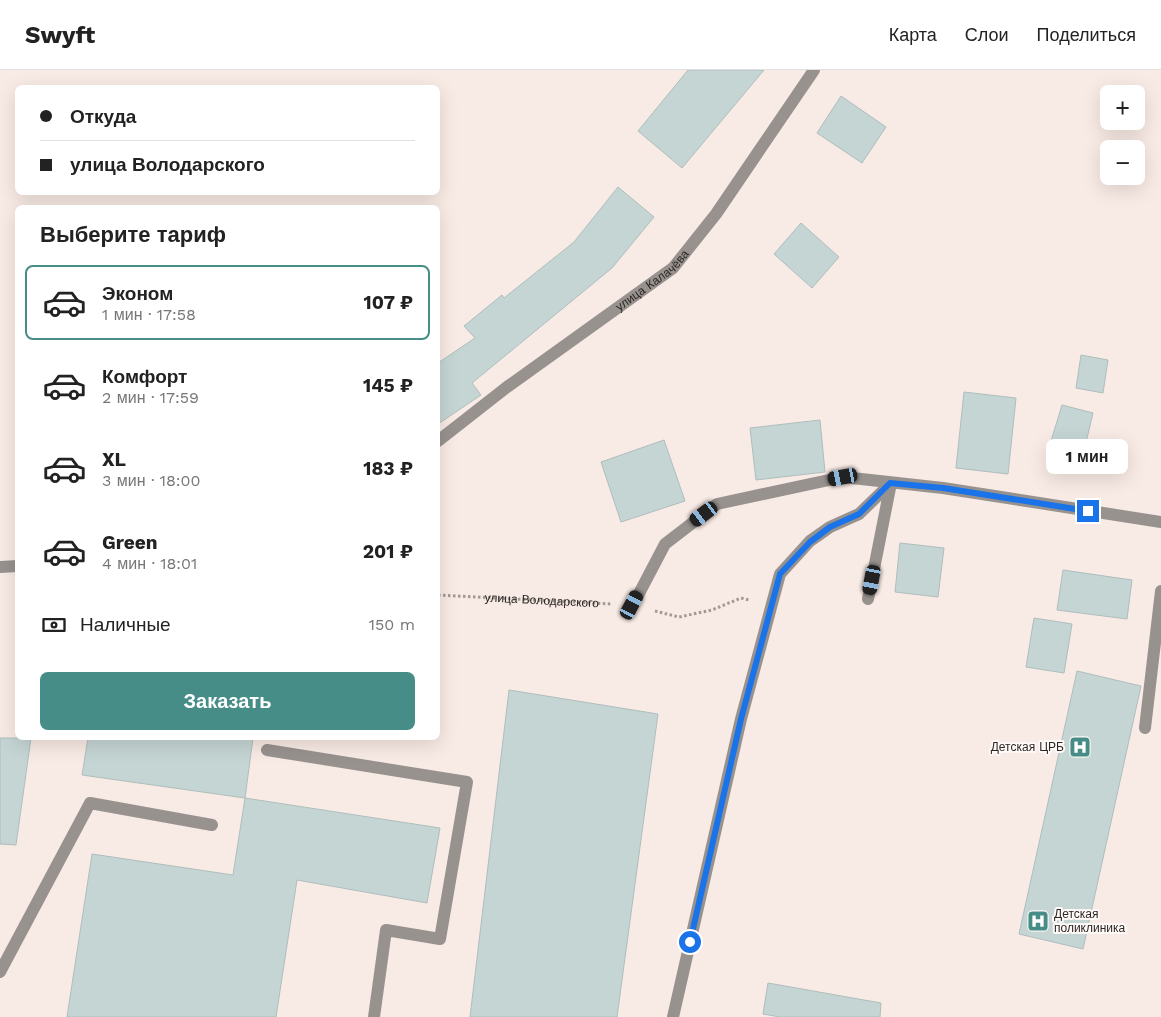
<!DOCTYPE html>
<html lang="ru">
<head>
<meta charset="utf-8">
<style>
	body { margin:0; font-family:"Work Sans",sans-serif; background:#f6f6f6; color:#222; height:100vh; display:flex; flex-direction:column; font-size:19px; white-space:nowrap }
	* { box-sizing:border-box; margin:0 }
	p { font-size:16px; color:#767676 }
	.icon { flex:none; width:28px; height:28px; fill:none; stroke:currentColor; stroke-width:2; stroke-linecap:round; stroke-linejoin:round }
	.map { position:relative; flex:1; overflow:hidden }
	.details { position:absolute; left:15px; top:135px; width:425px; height:535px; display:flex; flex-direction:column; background:#fff; border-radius:8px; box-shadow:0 5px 20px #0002 }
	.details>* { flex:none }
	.guide { position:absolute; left:15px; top:15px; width:425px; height:110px; border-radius:8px; box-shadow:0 5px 20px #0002; display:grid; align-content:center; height:110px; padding:0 25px; background:#fff }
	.tools { position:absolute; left:1100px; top:15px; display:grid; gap:10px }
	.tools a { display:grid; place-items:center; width:45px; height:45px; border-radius:8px; background:#fff; box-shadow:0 5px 20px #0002; font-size:25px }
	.end { position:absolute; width:22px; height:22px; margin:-11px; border:6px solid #1a73e8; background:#fff; box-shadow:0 0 0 2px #fff }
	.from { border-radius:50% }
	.bubble { position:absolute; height:35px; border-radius:8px; background:#fff; box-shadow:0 5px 20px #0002; font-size:16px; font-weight:700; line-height:35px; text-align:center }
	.car { position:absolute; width:15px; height:30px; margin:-15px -8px; border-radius:6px; box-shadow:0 0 4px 1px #0007; background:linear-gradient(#222 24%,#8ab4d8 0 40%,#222 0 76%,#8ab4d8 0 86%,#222 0) }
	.guide b { display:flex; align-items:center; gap:18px; height:48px; font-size:19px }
	.guide b+b { border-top:1px solid #e0e0e0 }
	.guide i { width:12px; height:12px; background:#222 }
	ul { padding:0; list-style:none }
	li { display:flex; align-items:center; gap:15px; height:75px; margin:0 10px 8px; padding:0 15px; border:2px solid transparent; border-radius:8px }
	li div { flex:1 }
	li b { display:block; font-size:19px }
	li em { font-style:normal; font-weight:700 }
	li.on { border-color:#468d87 }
	li>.icon { width:45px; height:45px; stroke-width:1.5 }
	h2 { padding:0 25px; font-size:22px; line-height:60px }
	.pay { display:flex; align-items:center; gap:12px; height:55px; padding:0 25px; font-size:19px }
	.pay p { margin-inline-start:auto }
	.action { display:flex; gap:10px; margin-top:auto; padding:10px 25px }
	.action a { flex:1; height:58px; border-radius:8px; background:#468d87; color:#fff; font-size:20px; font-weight:700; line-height:58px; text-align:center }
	header { display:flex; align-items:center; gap:30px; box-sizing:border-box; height:70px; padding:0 25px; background:#fff; border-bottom:1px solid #e0e0e0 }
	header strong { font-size:24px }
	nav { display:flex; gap:28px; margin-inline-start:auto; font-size:18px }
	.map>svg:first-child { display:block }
</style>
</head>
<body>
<header>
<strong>Swyft</strong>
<nav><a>Карта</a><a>Слои</a><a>Поделиться</a></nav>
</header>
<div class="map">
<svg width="1161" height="947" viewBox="0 0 1161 947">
	<rect width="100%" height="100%" fill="#f8eae4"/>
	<g fill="#c5d5d4" stroke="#aebebd">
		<path d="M688,0h76l-82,98 -44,-37z"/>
		<path d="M841,26l45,31 -24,36 -45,-30z"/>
		<path d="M618,117l36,30 -42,51 -140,115 9,12 -43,29v-61l37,-25 -11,-12 38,-31 2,3 70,-56z"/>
		<path d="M801,153l38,34 -27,31 -38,-34z"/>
		<path d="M1081,285l27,5 -5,33 -27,-5z"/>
		<path d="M964,322l52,6 -8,76 -52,-6z"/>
		<path d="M1062,335l31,8 -9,38 -33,-10z"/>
		<path d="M820,350l5,52 -69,8 -6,-52z"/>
		<path d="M664,370l21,61 -64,21 -20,-60z"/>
		<path d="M900,473l44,5 -6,49 -43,-5z"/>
		<path d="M1063,500l69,10 -5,39 -70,-9z"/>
		<path d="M1034,548l38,6 -8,49 -38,-6z"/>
		<path d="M1077,601l64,15 -58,263 -64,-15z"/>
		<path d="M509,620l149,24 -41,303h-147z"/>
		<path d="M0,668h31l-15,107 -16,-1z"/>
		<path d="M88,668h165l-8,60 -163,-23z"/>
		<path d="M245,728l195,30 -13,75 -130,-23 -21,137h-209l25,-163 141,21z"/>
		<path d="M768,913l113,20 -1,14h-100l-17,-3z"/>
	</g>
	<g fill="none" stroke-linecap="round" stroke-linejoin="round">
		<g stroke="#a29894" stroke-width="3" stroke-dasharray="2.5 2.5" stroke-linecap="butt">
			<path id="s1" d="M438,525l174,9"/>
			<path d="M655,541l24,6 33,-7 29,-12 8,2"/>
		</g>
		<g stroke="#98928f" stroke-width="12">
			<path d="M868,529l23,-116"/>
			<path d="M1145,658l16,-137"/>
			<path d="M267,680l200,32 -27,157 -54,-9 -12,87"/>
			<path d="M0,902l90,-169 122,22"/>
			<path d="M673,947l68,-298 39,-145 30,-33 20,-14 29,-13 32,-31"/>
		</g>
		<g stroke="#98928f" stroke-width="12">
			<path id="s2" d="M438,371l69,-54 166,-119 43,-54 98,-144"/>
			<path d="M0,497l18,-1"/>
			<path d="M633,535l32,-61 52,-40 126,-27 100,11 218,34"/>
		</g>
	</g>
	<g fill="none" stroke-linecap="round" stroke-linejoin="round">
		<path stroke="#1a73e8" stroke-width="6" d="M690,872l51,-223 39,-145 30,-32 20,-15 29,-13 31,-31 53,5 145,23"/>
	</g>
	<defs>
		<g id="hospital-square" transform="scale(1.125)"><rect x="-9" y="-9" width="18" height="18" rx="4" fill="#468d87" stroke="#fff9f7"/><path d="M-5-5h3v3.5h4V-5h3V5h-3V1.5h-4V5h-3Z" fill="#fff"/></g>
	</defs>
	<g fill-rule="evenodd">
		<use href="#hospital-square" x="1080" y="677"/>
		<use href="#hospital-square" x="1038" y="851"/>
	</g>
	<g text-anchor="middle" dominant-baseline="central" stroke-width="4" stroke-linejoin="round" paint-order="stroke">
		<g font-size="12" fill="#2c2725" stroke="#fff9f7">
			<text stroke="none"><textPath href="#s2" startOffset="268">улица Калачёва</textPath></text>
			<text stroke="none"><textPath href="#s1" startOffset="104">улица Володарского</textPath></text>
		</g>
		<g font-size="12" fill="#2c2725" stroke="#fff9f7" text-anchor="end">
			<text x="1064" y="677">Детская ЦРБ</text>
			<text x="1054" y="844" text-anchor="start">Детская<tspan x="1054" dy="14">поликлиника</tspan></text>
		</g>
	</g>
</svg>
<div class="tools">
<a>+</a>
<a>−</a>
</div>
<i class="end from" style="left:690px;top:872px"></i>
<i class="end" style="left:1088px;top:441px"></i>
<div class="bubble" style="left:1046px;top:369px;width:82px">1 мин</div>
<i class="car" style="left:843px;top:407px;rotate:259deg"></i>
<i class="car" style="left:704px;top:444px;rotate:233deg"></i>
<i class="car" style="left:872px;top:510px;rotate:191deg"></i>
<i class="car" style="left:632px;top:535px;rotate:28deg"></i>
<div class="guide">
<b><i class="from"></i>Откуда</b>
<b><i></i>улица Володарского</b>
</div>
<section class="details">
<h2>Выберите тариф</h2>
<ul>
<li class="on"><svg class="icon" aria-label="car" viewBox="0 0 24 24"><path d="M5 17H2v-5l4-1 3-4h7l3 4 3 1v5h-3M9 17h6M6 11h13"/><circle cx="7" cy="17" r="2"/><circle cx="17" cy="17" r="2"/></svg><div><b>Эконом</b><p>1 мин · 17:58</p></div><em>107 ₽</em></li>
<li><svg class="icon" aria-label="car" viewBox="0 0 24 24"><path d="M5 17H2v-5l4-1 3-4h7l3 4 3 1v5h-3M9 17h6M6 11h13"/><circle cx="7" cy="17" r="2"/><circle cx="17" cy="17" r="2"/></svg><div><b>Комфорт</b><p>2 мин · 17:59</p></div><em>145 ₽</em></li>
<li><svg class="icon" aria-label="car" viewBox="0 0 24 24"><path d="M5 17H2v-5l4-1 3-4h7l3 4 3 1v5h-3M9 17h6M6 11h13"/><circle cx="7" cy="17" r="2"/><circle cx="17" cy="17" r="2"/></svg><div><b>XL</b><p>3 мин · 18:00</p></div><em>183 ₽</em></li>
<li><svg class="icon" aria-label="car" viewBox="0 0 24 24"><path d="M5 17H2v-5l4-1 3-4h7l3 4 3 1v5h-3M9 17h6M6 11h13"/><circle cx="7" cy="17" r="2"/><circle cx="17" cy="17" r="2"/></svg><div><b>Green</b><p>4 мин · 18:01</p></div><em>201 ₽</em></li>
</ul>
<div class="pay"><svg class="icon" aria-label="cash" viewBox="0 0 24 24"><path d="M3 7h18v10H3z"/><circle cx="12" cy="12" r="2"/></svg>Наличные<p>150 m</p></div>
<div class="action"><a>Заказать</a></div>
</section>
</div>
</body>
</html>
